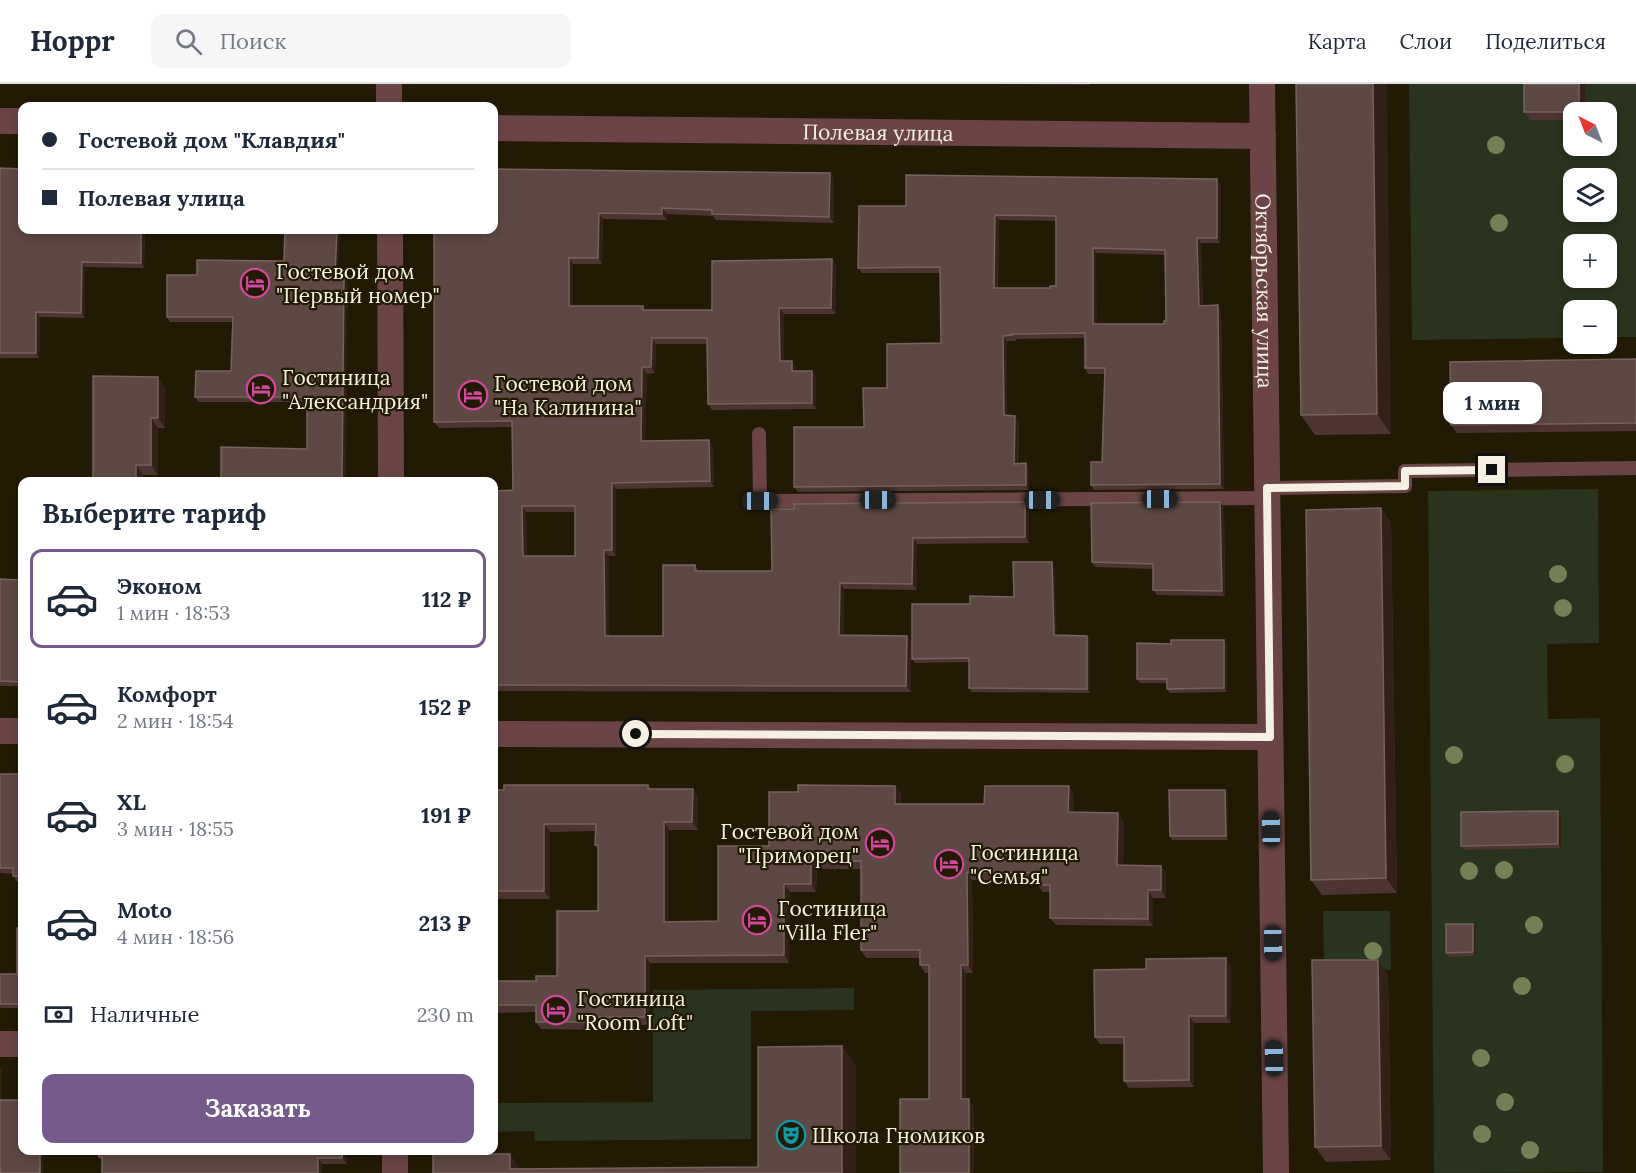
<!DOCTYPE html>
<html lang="ru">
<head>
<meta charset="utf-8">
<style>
	body { margin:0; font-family:Lora,serif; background:#f6f6f7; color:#1f2937; height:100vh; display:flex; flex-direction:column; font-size:22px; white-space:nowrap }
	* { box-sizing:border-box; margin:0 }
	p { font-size:20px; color:#747a83 }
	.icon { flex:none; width:33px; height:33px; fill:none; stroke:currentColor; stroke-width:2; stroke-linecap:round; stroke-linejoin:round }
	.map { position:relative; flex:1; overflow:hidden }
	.drawer { position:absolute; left:18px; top:393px; width:480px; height:678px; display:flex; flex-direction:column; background:#fff; border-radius:12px; box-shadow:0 3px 9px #0003 }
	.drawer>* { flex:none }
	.top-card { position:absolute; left:18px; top:18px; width:480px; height:132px; border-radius:12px; box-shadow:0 3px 9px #0003; display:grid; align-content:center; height:132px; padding:0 24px; background:#fff }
	.needle { width:39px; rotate:318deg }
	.tools { position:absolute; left:1563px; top:18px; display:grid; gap:12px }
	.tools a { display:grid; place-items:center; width:54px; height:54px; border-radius:12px; background:#fff; box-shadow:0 3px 9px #0003; font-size:30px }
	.end { position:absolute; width:27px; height:27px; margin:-14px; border:8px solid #f5f0e2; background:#111; box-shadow:0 0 0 3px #111 }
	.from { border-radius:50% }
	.bubble { position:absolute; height:42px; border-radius:12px; background:#fff; box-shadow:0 3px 9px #0003; font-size:20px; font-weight:700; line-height:42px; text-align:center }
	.car { position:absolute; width:18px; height:36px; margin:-18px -9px; border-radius:8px; box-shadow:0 0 4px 2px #0007; background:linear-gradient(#222 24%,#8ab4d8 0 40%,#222 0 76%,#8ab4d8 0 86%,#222 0) }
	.top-card b { display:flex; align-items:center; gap:21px; height:57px; font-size:22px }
	.top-card b+b { border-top:2px solid #e0e1e3 }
	.top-card i { width:15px; height:15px; background:#1f2937 }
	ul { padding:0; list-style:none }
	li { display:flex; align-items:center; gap:18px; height:99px; margin:0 12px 9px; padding:0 12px; border:3px solid transparent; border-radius:12px }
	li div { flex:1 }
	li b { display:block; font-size:22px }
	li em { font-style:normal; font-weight:700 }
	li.selected { border-color:#745b8c }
	li>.icon { width:54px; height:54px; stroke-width:1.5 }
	h2 { padding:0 24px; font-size:27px; line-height:72px }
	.pay { display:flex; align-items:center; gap:15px; height:66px; padding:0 24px; font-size:22px }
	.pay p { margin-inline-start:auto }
	.cta { display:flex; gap:12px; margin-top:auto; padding:12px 24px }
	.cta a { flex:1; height:69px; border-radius:12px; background:#745b8c; color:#fff; font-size:24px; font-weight:700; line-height:69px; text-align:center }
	header { display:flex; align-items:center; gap:36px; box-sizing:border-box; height:84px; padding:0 30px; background:#fff; border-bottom:2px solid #e0e1e3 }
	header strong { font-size:28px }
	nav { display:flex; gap:33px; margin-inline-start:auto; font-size:21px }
	.search { width:420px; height:54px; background:#f6f6f7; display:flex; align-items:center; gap:15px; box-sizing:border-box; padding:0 21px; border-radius:12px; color:#747a83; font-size:22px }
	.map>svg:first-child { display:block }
</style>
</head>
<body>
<header>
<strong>Hoppr</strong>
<div class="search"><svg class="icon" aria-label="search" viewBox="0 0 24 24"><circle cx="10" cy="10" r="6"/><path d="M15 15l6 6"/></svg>Поиск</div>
<nav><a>Карта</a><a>Слои</a><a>Поделиться</a></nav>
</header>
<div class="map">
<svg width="1636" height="1089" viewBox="0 0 1636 1089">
	<rect width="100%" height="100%" fill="#221a05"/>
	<g fill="#29331e" fill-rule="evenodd">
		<path d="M1409,0h227v253h-29l-1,-27h-32l-1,28 -161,2zM1574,28h32v34h-32zM1574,94h32v34h-32zM1574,160h32v34h-32z"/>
		<path d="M1598,405l1,154 -52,1 1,75 52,-1 3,454 -169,1 -6,-682z"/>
		<path d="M1323,827h67l1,59 -67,1z"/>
		<path d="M854,904v22l-103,1v128l-216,2 -1,-10 -40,1v-29l159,-1v-112z"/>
	</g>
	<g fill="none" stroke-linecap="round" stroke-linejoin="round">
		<g stroke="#6b4546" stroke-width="14">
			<path d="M759,350l1,67 507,-3"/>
			<path d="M1267,404l138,-2v-15l231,-3"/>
		</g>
		<g stroke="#6b4546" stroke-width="26">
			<path d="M389,0v22"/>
			<path id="s1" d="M1262,0l14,1089"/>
			<path d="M0,37h22"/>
			<path id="s2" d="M494,44l769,8"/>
			<path d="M390,146l1,252"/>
			<path d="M0,647h22"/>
			<path d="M494,650l776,3"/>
			<path d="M0,960h22"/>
			<path d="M395,1066v23"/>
		</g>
	</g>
	<g fill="#738055">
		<circle cx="1496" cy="61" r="9"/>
		<circle cx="1499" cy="139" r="9"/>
		<circle cx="1558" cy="490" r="9"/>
		<circle cx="1563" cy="524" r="9"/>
		<circle cx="1454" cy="671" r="9"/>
		<circle cx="1565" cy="680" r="9"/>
		<circle cx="1504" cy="786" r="9"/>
		<circle cx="1469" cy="787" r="9"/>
		<circle cx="1534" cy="841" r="9"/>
		<circle cx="1373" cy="867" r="9"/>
		<circle cx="1522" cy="902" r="9"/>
		<circle cx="1481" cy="974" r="9"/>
		<circle cx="1505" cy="1018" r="9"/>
		<circle cx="1482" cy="1050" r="9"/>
		<circle cx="1530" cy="1066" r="9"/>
	</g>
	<g fill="#4c3430" fill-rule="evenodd">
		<path d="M994,0h96v1z"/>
		<path d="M1296,0l95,350 -76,1 -14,-20z"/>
		<path d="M1524,0h61v28h-11v8h-44l-6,-8z"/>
		<path d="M0,84l145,62 -1,38 -59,-1v51l-45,-1 -1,41h-39z"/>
		<path d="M830,89l4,6v44l-118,-3 -3,-4 -46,-2v6l-64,-1 -1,45h-29v42l72,4h67l120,-51 4,6v49h-52v47l12,6v4h16l4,6v32l-104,1 -4,-6 -1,-60h-51l-1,29 -8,1 -2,67 68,5 1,41 -98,2v67h-7v80h54l32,-71 4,6h73l257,-63v35l-112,1v46l-73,-1v46l63,1 4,6v50l-417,-1v-200l19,-1 -1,-63 -73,1 -5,-6v-192zM526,428h49v44h-48z"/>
		<path d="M1221,100l-1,59h-19l2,63 18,4 3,179 -130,1 -3,-5 11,-23 3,-88h-17l-3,-6v-30l-69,1v2h-9v74l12,6 -1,42h8l3,5v22l-231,2 -4,-5 70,-60 23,-39 54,-45 -1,-70h-78l-4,-5 48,-62zM999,136l57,1v65l-6,2h-52zM1096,169l69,2 1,66 -2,3h-68z"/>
		<path d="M284,177l55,12h5l3,5 1,27 -41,144v-47h-108l-4,-5 36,-26 1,-49h-62l-3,-5 30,-42z"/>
		<path d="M1636,275v72l-179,2 -6,-8z"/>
		<path d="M165,303v41h-7v47h-15v7h-50v-1z"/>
		<path d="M1220,418l4,5 1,89 -68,-1 -4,-5v-21l-58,-2 -3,-5z"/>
		<path d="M1381,424l10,15 6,370 -75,2 -11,-15z"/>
		<path d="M1054,482l2,69 31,1 3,4v53l-118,-1 -3,-4v-26l-54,1 -3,-4 58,-55 44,-7z"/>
		<path d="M22,484v118h-22v-107l19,1z"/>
		<path d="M1224,556l3,4v48l-57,1 -3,-4v-6h-27l-3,-4 34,-35z"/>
		<path d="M0,690h22v108h-5l-4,-6v-2l-13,-1z"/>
		<path d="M648,701l3,4 47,7v34h-29v92l49,-1 51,-75 132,-53v11h83l90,-10v18l50,9 -1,44 38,1 5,7v25h-13v28l-97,-1 -6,-7v-26h-7l-6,-7v-5h-65l1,93h-7v126l8,7v67h-74l29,-74v-126h-4l-5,-8v-7h-54l-5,-8v-81h-44l-1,23h-26l-1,71h-139v62h-55v5l-54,-1 -5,-7v-10l-42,1v-32h42l21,-5 41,-65v-63l-3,-3v-14l-45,1v67h-56v-109z"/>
		<path d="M1225,706l3,4v46h-56l-2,-4z"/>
		<path d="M1558,727l3,4v33l-97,2 -3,-4z"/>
		<path d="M1473,840l3,4 -1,28 -26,1 -3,-4z"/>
		<path d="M22,844v80h-22v-34h17z"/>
		<path d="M1231,881v58h-37v64l-65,1 -5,-7v-37h-24l-5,-7 51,-68z"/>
		<path d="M1388,891l3,185 -65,2 -11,-15z"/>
		<path d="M347,1066v14h-25v9h-220v-12l-3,-4z"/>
	</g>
	<g fill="#332117">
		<path d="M1373,0h14l4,350 -14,-20z"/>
		<path d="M1579,0h6v28h-5z"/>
		<path d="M830,89l4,6v44l-5,-6z"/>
		<path d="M1217,95l4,5 -1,59 -3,-5z"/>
		<path d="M662,124l5,6v6l-5,-6z"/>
		<path d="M599,129l4,6 -1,45 -4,-6z"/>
		<path d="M995,131l4,5 -2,73 -3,-5z"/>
		<path d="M141,146h4l-1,38 -3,-5z"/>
		<path d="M337,146h3l-2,48 -3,-5z"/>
		<path d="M1197,154l4,5 2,68 -4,-5z"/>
		<path d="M1093,164l3,5 1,76 -4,-5z"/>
		<path d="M569,174l4,6v48l-4,-6z"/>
		<path d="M832,175l4,6v49l-5,-6z"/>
		<path d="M82,178l3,5v51l-4,-5z"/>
		<path d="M344,189l3,5 -1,204h-4z"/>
		<path d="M1218,221l3,5 3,179 -4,-5z"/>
		<path d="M779,224l5,6v53l-4,-6z"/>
		<path d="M36,228l4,5 -1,41 -3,-5z"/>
		<path d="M1003,252l4,5v80l-3,-6z"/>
		<path d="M652,254l4,6 -1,29 -4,-6z"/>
		<path d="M792,277l4,6v10l-4,-6z"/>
		<path d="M642,283l5,7 -2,73 -4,-6z"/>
		<path d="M812,287l4,6v32l-4,-6z"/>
		<path d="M158,293l7,10v41l-7,-10z"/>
		<path d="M1015,332l4,5 -2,48 -3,-5z"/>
		<path d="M151,334l7,10v47l-7,-10z"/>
		<path d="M709,356l4,6 1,41 -4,-6z"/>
		<path d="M1026,379l3,5v22l-3,-5z"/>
		<path d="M136,381l7,10v7l-7,-1z"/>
		<path d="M612,399l4,6v67l-4,-6z"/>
		<path d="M1025,418l4,6v35l-4,-6z"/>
		<path d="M1220,418l4,5 1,89 -3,-5z"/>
		<path d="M522,422l4,6 1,50 -4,-6z"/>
		<path d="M1381,424l10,15 6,370 -11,-15z"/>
		<path d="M913,454l4,6v46l-5,-6z"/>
		<path d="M604,466l5,6v86l-4,-6z"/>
		<path d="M1052,478l2,4 3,74 -3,-5z"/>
		<path d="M840,499l4,6v52l-5,-6z"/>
		<path d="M907,552l4,6v50l-5,-6z"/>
		<path d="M1087,552l3,4v53l-3,-4z"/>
		<path d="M1224,556l3,4v48l-3,-4z"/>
		<path d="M895,702l6,7 -1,18 -5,-7z"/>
		<path d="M1069,702l5,8v26l-6,-8z"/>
		<path d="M693,705l5,7v34l-6,-8z"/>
		<path d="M1225,706l3,4v46l-2,-4z"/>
		<path d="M1558,727l3,4v33l-3,-4z"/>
		<path d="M1118,729l6,8 -1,52 -6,-8z"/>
		<path d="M664,738l5,8v99l-5,-7z"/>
		<path d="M544,740l6,8v67l-6,-8z"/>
		<path d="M811,778l6,7 -1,23 -5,-8z"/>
		<path d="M1161,782l5,7v25l-5,-8z"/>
		<path d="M967,788l5,8 1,93 -5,-8z"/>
		<path d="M784,800l6,8 -1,71 -5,-8z"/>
		<path d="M1148,806l5,8v28l-5,-7z"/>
		<path d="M1473,840l3,4 -1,28 -2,-4z"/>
		<path d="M645,872l5,7v62l-5,-8z"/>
		<path d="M1226,874l5,7v58l-5,-7z"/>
		<path d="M1378,876l10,15 3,185 -10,-14z"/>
		<path d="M961,881l5,8v133l-5,-7z"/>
		<path d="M1189,932l5,7v64l-5,-7z"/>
		<path d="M590,933l5,8v5l-5,-8z"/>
		<path d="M842,962l14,20v107h-14z"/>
		<path d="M0,982l2,3 -1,36 -1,-2z"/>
		<path d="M969,1015l5,7v67h-5z"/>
		<rect x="40" y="1066" width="3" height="23"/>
		<path d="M343,1066h4v14l-5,-6z"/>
		<path d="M510,1070l13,19 -13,-4z"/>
		<path d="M318,1074l4,6v9h-4z"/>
	</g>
	<g fill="#5e4843" stroke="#76635c" stroke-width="1.5" fill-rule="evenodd">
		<path d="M1296,0h77l4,330 -76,1z"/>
		<rect x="1524" y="0" width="55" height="28"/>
		<path d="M0,84l22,1v61h119v33l-59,-1 -1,51 -45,-1v41h-36z"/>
		<path d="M494,85l336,4 -1,44 -117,-3v-4l-50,-2v6l-63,-1 -1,45h-29v48h74v4h69v-49l120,-2 -1,49h-52l1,53h12v10h20v32l-104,1 -1,-66h-55l-1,29h-9l-1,74 68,-1 1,41 -98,2v67h-8l1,86h58v-71h32v6h77l-1,-62h23v-5l231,-2v35l-112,1 -1,46 -72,-1 -1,52 68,1 -1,50 -412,-1v-194l19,-1 -1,-69 -78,1v-192h60zM522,422h53v50h-52z"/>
		<path d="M906,91l311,4v59h-20l2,68 19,-1 2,179 -129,1v-23h11l3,-94h-20v-35l-73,1v1l-9,1 1,79 11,1 -1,48 12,-1v22l-232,2v-60h70l-1,-39h24v-44l54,-1 -1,-76 -82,1 1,-62h47zM995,131l61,1v70h-6v2h-56zM1093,164l72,2 1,71h-2v3h-71z"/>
		<path d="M285,146h52l-2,43h9l-2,209h-121v-35l86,2v-52h-112l1,-26h35l2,-54h-66v-42h30v-15l87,1z"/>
		<path d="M1636,275v64l-185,2 -1,-63z"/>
		<path d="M93,292l65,1v41h-7v47h-15v16h-43z"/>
		<path d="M1220,418l2,89 -69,-1v-26l-61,-2 -1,-59z"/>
		<path d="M1381,424l5,370 -75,2 -5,-370z"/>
		<path d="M1013,478h39l2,73 33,1v53l-118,-1v-30l-57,1v-55h58v-8l44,1z"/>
		<path d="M20,484h2v114l-22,-1v-102l19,1z"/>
		<path d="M1171,556h53v48l-57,1v-10h-30v-36l34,1z"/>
		<path d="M0,690h22v102h-9v-8h-13z"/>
		<path d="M504,701h144v4h45l-1,33h-28v100l54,-1v-75h51v-54h29v-7l97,1v18h89l1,-18h84l-1,26 50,1 -1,52 44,1v24h-13v29l-98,-1v-33h-13v-12l-70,-1 1,93h-7v134h8v74h-69v-74h29v-134h-9v-15h-59v-89l-50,1v22h-27v71l-139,1v61h-55v5h-54v-17h-42v-24h42v-5h21v-65h41v-66h-3l1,-21h-52v67h-50v-101h10z"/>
		<path d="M1169,706h56l1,46h-56z"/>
		<path d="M1558,727v33l-97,2v-34z"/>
		<path d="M1446,840h27v28l-27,1z"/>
		<path d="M17,844h5v76h-22v-30h17z"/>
		<path d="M1226,874v58h-37v64l-65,1v-44h-29l-1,-67 52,-1v-10z"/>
		<path d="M1312,876h66l3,186 -66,1z"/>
		<path d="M842,962v127h-409v-19h77v15l248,-2v-120z"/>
		<path d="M0,1016h22v50h18v23h-40z"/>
		<path d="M99,1066h244l-1,8h-24v15h-216v-16h-3z"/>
	</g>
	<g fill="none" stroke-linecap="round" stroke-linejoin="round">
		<path stroke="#f5f0e2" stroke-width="8" d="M636,650l634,3 -3,-249 138,-2v-15l87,-1"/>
	</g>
	<defs>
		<g id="hotel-ring" transform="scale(1.5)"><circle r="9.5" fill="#221a05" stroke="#d1479c" stroke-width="1.5"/><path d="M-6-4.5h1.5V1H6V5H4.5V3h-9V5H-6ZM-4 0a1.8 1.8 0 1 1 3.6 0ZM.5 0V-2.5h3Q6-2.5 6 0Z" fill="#d1479c"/></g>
		<g id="theatre-ring" transform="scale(1.5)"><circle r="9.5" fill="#221a05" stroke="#0f9aa8" stroke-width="1.5"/><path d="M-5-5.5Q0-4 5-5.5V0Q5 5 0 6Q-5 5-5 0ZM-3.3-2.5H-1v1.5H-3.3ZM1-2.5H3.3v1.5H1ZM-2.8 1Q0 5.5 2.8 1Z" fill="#0f9aa8"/></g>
	</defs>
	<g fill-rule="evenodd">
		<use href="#hotel-ring" x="255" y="199"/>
		<use href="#hotel-ring" x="261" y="305"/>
		<use href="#hotel-ring" x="473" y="311"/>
		<use href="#hotel-ring" x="880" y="759"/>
		<use href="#hotel-ring" x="949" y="780"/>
		<use href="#hotel-ring" x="757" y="836"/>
		<use href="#hotel-ring" x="556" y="926"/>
		<use href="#theatre-ring" x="791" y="1051"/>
	</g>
	<g text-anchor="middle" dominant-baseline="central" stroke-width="4.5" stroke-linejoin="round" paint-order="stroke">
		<g font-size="21" fill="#f5f0e2" stroke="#221a05">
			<text stroke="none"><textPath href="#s2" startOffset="384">Полевая улица</textPath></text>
			<text stroke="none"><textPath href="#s1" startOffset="207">Октябрьская улица</textPath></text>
		</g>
		<g font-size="21" fill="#f5f0e2" stroke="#221a05" text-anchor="start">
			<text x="276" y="187">Гостевой дом<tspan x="276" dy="24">"Первый номер"</tspan></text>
			<text x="282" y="293">Гостиница<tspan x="282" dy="24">"Александрия"</tspan></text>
			<text x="494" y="299">Гостевой дом<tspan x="494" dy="24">"На Калинина"</tspan></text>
			<text x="859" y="747" text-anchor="end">Гостевой дом<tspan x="859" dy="24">"Приморец"</tspan></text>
			<text x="970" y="768">Гостиница<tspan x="970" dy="24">"Семья"</tspan></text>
			<text x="778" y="824">Гостиница<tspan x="778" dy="24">"Villa Fler"</tspan></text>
			<text x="577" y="914">Гостиница<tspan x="577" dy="24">"Room Loft"</tspan></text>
			<text x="812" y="1051">Школа Гномиков</text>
		</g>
	</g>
</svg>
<div class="tools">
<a><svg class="needle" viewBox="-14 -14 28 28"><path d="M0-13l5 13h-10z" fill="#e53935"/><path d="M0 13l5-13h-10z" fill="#747a83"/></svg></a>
<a><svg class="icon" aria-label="layers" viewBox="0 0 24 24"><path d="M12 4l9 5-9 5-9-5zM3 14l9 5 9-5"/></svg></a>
<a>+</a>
<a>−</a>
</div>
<i class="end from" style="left:636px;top:650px"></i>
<i class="end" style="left:1492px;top:386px"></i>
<div class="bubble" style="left:1443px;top:298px;width:99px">1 мин</div>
<i class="car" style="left:1160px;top:415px;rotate:90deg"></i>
<i class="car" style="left:878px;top:416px;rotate:90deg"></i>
<i class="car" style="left:1042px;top:416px;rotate:90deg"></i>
<i class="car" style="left:760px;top:417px;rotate:90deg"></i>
<i class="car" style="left:1271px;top:745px;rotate:359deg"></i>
<i class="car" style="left:1273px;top:859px;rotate:179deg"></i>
<i class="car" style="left:1274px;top:974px;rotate:359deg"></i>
<div class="top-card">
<b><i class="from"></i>Гостевой дом &quot;Клавдия&quot;</b>
<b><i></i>Полевая улица</b>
</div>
<section class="drawer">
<h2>Выберите тариф</h2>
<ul>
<li class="selected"><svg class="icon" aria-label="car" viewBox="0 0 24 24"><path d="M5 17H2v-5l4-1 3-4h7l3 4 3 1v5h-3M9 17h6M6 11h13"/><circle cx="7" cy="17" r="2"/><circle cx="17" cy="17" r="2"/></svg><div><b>Эконом</b><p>1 мин · 18:53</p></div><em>112 ₽</em></li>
<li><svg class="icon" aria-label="car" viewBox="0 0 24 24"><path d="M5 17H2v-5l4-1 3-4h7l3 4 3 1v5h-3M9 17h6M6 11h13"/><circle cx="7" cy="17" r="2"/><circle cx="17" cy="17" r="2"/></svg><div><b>Комфорт</b><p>2 мин · 18:54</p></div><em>152 ₽</em></li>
<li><svg class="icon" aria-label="car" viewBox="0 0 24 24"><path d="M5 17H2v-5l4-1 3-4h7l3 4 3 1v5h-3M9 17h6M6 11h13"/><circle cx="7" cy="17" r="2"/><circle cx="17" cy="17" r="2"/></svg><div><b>XL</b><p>3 мин · 18:55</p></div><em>191 ₽</em></li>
<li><svg class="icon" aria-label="car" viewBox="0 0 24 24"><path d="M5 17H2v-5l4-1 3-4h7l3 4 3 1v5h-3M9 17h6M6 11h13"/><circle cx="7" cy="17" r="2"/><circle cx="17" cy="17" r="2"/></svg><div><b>Moto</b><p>4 мин · 18:56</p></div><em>213 ₽</em></li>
</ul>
<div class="pay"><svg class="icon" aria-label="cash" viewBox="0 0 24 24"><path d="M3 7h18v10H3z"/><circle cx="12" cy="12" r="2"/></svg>Наличные<p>230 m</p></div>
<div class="cta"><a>Заказать</a></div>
</section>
</div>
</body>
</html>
